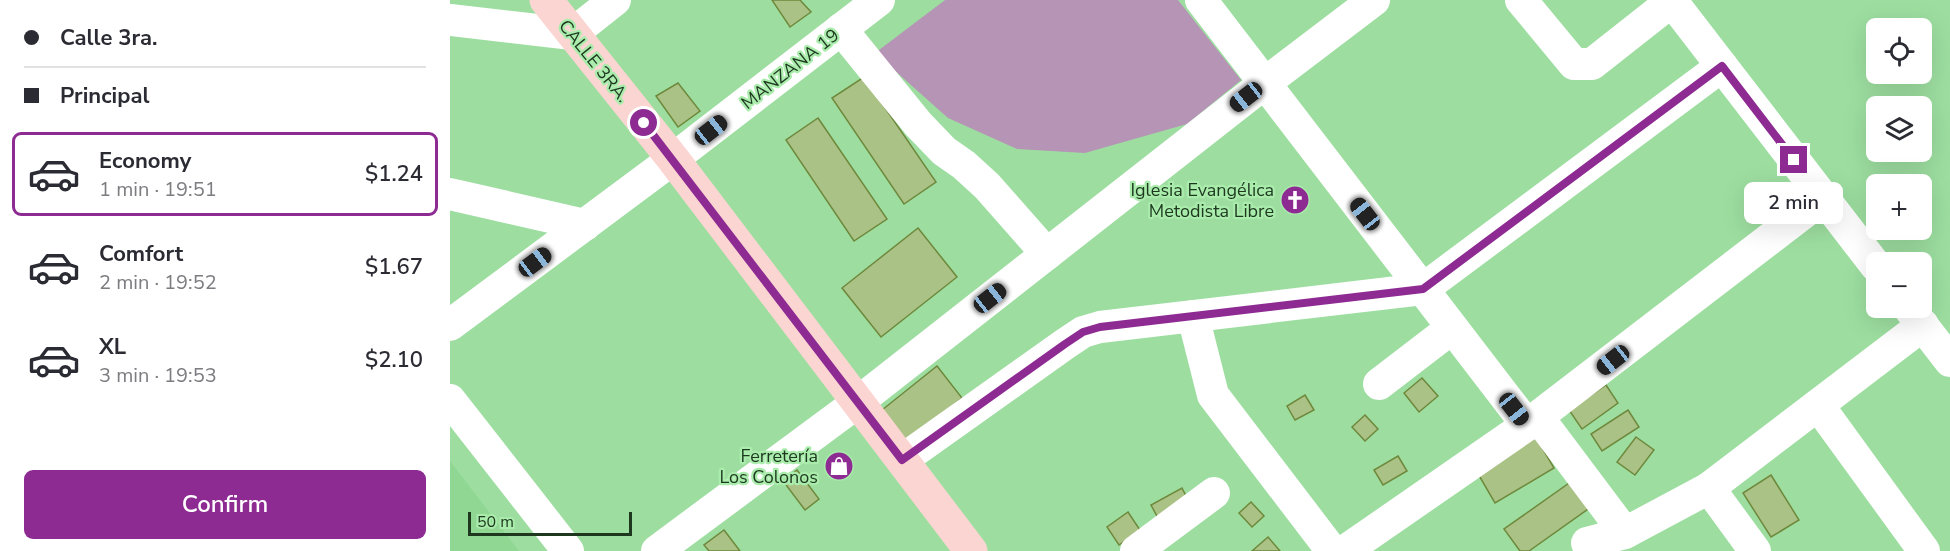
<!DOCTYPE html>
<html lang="en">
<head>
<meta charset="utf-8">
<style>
	body { margin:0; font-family:"Nunito Sans",sans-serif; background:#f7f7f7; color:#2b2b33; height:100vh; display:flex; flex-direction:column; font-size:22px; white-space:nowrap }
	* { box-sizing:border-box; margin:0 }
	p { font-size:20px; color:#7c7c81 }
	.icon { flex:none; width:33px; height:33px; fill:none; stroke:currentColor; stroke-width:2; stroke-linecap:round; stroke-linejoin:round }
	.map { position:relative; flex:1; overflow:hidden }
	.drawer { display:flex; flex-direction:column; background:#fff; width:450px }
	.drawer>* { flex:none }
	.top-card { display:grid; align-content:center; height:132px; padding:0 24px; background:#fff }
	.tools { position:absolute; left:1416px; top:18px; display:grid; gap:12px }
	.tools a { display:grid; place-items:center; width:66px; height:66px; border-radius:9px; background:#fff; box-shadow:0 6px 24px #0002; font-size:30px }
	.scale { position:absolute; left:18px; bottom:15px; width:164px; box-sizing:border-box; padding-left:6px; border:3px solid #1d381f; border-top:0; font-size:16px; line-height:21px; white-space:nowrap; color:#1d381f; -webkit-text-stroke:4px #aaecac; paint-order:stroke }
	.end { position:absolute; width:27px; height:27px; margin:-14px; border:8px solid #8d2b93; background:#fff; box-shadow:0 0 0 3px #fff }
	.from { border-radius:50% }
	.bubble { position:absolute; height:42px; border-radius:9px; background:#fff; box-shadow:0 6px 24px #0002; font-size:20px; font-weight:600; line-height:42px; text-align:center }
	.car { position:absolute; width:18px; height:36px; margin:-18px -9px; border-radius:8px; box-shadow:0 0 4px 2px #0007; background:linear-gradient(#222 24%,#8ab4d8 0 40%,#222 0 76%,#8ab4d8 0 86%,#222 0) }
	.top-card b { display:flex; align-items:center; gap:21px; height:57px; font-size:22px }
	.top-card b+b { border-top:2px solid #e1e1e2 }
	.top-card i { width:15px; height:15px; background:#2b2b33 }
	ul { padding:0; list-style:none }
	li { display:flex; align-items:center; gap:18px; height:84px; margin:0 12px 9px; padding:0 12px; border:3px solid transparent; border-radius:9px }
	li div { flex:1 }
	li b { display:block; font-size:22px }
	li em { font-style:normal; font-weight:600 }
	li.active { border-color:#8d2b93 }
	li>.icon { width:54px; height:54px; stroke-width:1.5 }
	.primary-button { display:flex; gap:12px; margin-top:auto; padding:12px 24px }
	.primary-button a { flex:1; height:69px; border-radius:9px; background:#8d2b93; color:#fff; font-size:24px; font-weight:600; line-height:69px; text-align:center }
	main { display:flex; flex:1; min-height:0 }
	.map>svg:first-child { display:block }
</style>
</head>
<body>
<main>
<section class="drawer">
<div class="top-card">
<b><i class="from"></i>Calle 3ra.</b>
<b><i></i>Principal</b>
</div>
<ul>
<li class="active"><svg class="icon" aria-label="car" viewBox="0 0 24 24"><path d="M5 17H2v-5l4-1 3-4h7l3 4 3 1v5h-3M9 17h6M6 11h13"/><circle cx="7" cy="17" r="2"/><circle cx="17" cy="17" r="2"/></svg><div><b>Economy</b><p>1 min · 19:51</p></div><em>$1.24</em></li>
<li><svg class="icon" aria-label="car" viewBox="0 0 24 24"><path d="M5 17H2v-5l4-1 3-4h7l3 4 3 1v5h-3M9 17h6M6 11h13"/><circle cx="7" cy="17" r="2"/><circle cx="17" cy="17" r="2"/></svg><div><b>Comfort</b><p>2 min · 19:52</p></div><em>$1.67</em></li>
<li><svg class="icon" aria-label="car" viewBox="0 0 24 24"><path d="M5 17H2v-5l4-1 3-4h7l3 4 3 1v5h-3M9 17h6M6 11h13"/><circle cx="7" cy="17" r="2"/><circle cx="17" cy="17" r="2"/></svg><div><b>XL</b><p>3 min · 19:53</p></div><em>$2.10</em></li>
</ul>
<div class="primary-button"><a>Confirm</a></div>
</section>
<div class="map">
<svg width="1500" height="551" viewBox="0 0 1500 551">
	<rect width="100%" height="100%" fill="#9ddea0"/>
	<path fill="#8fd793" d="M0,461l69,90h-69z"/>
	<path fill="#b694b6" d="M495,0h233l63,80 -54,44 -102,29 -68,-4 -69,-31 -73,-65z"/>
	<g fill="#abc286" stroke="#6e893c" stroke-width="1.5">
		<path d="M322,0h28l11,12 -21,15z"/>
		<path d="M414,77l72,105 -32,22 -72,-106z"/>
		<path d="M228,83l22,28 -22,16 -22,-31z"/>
		<path d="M368,118l69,101 -33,22 -68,-101z"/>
		<path d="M468,228l39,49 -76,60 -39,-49z"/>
		<path d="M487,366l25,32 -55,43 -25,-31z"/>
		<path d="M972,378l16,18 -19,16 -15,-19z"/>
		<path d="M1156,385l12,18 -36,26 -13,-19z"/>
		<path d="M855,395l9,15 -19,10 -8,-14z"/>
		<path d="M1178,410l11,17 -37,24 -11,-17z"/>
		<path d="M915,415l13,14 -13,12 -13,-14z"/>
		<path d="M1083,432l21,36 -59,35 -21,-36z"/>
		<path d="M1186,437l18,13 -19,25 -18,-13z"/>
		<path d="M948,456l9,15 -24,14 -9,-15z"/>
		<path d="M347,470l22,29 -14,11 -22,-29z"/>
		<path d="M1321,475l28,45 -28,17 -28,-44z"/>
		<path d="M1122,481l19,26 -62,44h-9l-16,-22z"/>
		<path d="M732,488l8,16 -31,16 -8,-15z"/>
		<path d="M801,502l13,14 -12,11 -13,-14z"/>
		<path d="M678,512l12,18 -21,15 -12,-18z"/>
		<path d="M274,530l16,21h-31l-5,-6z"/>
		<path d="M818,537l12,14h-28z"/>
	</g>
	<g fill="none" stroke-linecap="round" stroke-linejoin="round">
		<g stroke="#fff" stroke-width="32">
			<path d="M751,0l326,425"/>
			<path d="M1071,0l53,64h18l80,-63"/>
			<path d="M1221,0l205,266"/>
			<path d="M0,20l122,14 43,-34"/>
			<path d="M391,29l77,95 26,27 20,14 23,21 60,68"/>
			<path d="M0,194l135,31"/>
			<path d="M1459,308l41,53"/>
			<path d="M743,316l20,79 119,156"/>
			<path d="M0,325l223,-166 206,-159"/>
			<path d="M929,384l73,-56"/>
			<path d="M0,400l118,151"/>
			<path d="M1368,405l106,146"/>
			<path d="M1088,417l87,116"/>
			<path d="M452,460l163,-116 18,-12 17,-5 323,-38 299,-223"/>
			<path d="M1259,488l46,63"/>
			<path d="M1137,543l38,-10 84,-45 214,-163"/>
			<path d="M207,551l201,-149 407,-319 109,-83"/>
			<path d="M686,551l78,-58"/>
			<path d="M895,551l182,-126 296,-227"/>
		</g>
		<path stroke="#fbd5d1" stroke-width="33" d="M96,0l127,159 298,392"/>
	</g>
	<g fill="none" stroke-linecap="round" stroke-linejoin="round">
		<path stroke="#8d2b93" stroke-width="8" d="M194,123l258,337 163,-116 18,-12 17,-5 323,-38 299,-223 72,94"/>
	</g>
	<defs>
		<g id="church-disc" transform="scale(1.5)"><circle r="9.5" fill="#8d2b93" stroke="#aaecac"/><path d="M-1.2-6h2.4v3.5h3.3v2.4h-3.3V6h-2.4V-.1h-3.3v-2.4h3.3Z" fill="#fff"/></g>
		<g id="shop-disc" transform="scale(1.5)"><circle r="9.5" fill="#8d2b93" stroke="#aaecac"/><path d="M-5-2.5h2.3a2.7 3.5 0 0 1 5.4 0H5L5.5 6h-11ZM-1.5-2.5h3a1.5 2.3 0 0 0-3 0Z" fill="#fff"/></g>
	</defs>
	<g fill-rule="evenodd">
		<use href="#church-disc" x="845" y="200"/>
		<use href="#shop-disc" x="389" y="466"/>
	</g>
	<g text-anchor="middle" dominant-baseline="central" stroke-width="4.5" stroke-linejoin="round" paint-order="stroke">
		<g font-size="18" fill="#1d381f" stroke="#aaecac">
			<text transform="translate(144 61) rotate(51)">CALLE 3RA.</text>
			<text transform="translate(340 69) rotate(-38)">MANZANA 19</text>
		</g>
		<g font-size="18" fill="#1d381f" stroke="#aaecac" text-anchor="end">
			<text x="824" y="190">Iglesia Evangélica<tspan x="824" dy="21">Metodista Libre</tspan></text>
			<text x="368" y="456">Ferretería<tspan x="368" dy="21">Los Colonos</tspan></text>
		</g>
	</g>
</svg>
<div class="tools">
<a><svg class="icon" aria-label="locate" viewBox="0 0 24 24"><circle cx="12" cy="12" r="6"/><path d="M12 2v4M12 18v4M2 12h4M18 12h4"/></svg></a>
<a><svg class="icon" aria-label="layers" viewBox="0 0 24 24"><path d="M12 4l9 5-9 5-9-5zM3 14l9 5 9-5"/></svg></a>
<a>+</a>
<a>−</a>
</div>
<div class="scale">50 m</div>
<i class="end from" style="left:194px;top:123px"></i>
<i class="end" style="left:1344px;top:160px"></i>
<div class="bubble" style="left:1294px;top:182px;width:99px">2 min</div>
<i class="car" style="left:796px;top:97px;rotate:232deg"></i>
<i class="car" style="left:261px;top:130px;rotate:52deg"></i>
<i class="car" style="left:915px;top:214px;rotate:322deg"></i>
<i class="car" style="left:85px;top:262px;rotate:53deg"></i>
<i class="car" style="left:540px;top:298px;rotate:52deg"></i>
<i class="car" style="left:1163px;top:360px;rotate:232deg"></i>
<i class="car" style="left:1064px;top:409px;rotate:142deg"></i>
</div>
</main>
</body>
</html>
